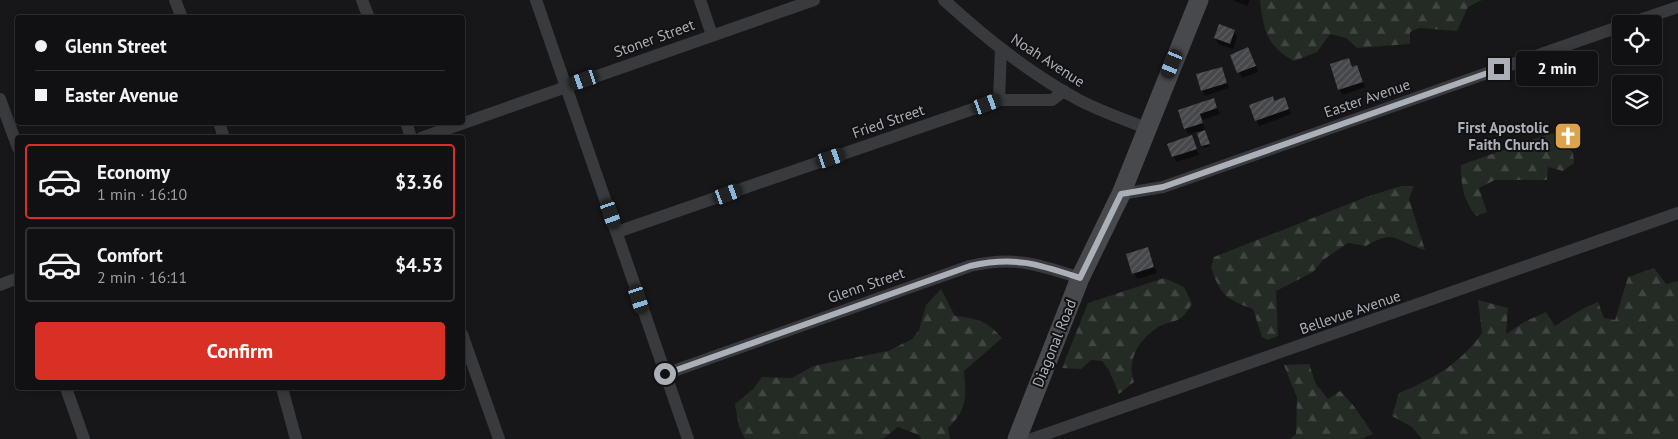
<!DOCTYPE html>
<html lang="en">
<head>
<meta charset="utf-8">
<style>
	body { margin:0; font-family:"PT Sans",sans-serif; background:#1a1a1c; color:#f1f3f6; height:100vh; display:flex; flex-direction:column; font-size:19px; white-space:nowrap }
	* { box-sizing:border-box; margin:0 }
	p { font-size:16px; color:#9c9da0 }
	.icon { flex:none; width:28px; height:28px; fill:none; stroke:currentColor; stroke-width:2; stroke-linecap:round; stroke-linejoin:round }
	.map { position:relative; flex:1; overflow:hidden }
	.side { position:absolute; left:15px; top:135px; width:450px; height:255px; display:flex; flex-direction:column; background:#111113; border-radius:5px; box-shadow:0 2px 8px #0003,0 0 0 1px #303133 }
	.side>* { flex:none }
	.top-card { position:absolute; left:15px; top:15px; width:450px; height:110px; border-radius:5px; box-shadow:0 2px 8px #0003,0 0 0 1px #303133; display:grid; align-content:center; height:110px; padding:0 20px; background:#111113 }
	.controls { position:absolute; left:1612px; top:15px; display:grid; gap:10px }
	.controls a { display:grid; place-items:center; width:50px; height:50px; border-radius:5px; background:#111113; box-shadow:0 2px 8px #0003,0 0 0 1px #303133; font-size:25px }
	.end { position:absolute; width:22px; height:22px; margin:-11px; border:6px solid #abafb7; background:#111; box-shadow:0 0 0 2px #111 }
	.from { border-radius:50% }
	.bubble { position:absolute; height:35px; border-radius:5px; background:#111113; box-shadow:0 2px 8px #0003,0 0 0 1px #303133; font-size:16px; font-weight:700; line-height:35px; text-align:center }
	.car { position:absolute; width:15px; height:30px; margin:-15px -8px; border-radius:6px; box-shadow:0 0 4px 1px #0007; background:linear-gradient(#222 24%,#8ab4d8 0 40%,#222 0 76%,#8ab4d8 0 86%,#222 0) }
	.top-card b { display:flex; align-items:center; gap:18px; height:48px; font-size:19px }
	.top-card b+b { border-top:1px solid #303133 }
	.top-card i { width:12px; height:12px; background:#f1f3f6 }
	ul { padding:9px 0 0; list-style:none }
	li { display:flex; align-items:center; gap:15px; height:75px; margin:0 10px 8px; padding:0 10px; border:2px solid #303133; border-radius:5px }
	li div { flex:1 }
	li b { display:block; font-size:19px }
	li em { font-style:normal; font-weight:700 }
	li.current { border-color:#d93025 }
	li>.icon { width:45px; height:45px; stroke-width:1.5 }
	.action { display:flex; gap:10px; margin-top:auto; padding:10px 20px }
	.action a { flex:1; height:58px; border-radius:5px; background:#d93025; color:#fff; font-size:20px; font-weight:700; line-height:58px; text-align:center }
	.map>svg:first-child { display:block }
</style>
</head>
<body>
<div class="map">
<svg width="1678" height="439" viewBox="0 0 1678 439">
	<defs>
		<pattern id="forest-firs" width="22" height="20" patternUnits="userSpaceOnUse" patternTransform="scale(1.25)"><rect width="22" height="20" fill="#242a24"/><path d="M5 1l3.5 6h-7zM16 11l3.5 6h-7z" fill="#414642"/></pattern>
		<pattern id="building-hatch" width="6" height="6" patternUnits="userSpaceOnUse" patternTransform="scale(1.25)"><rect width="6" height="6" fill="#46474b"/><path d="M-1 1l2-2M0 6l6-6M5 7l2-2" fill="none" stroke="#5e5f63"/></pattern>
	</defs>
	<rect width="100%" height="100%" fill="#171719"/>
	<g fill="url(#forest-firs)">
		<path d="M1260,0h222l-14,7 -11,24 -38,-3 -9,4v12l-53,4 -11,-10 -16,-4 -13,18 -23,9c-27,-14 -31,-32 -34,-61z"/>
		<path d="M1560,133l13,20 1,10 -11,8 -15,-4 -1,13h-52l-16,8 8,24 -11,4c-12,-14 -16,-34 -15,-51l88,-31z"/>
		<path d="M1401,186h13l-5,13 16,51c-29,-8 -29,-22 -59,-4l-18,-3 -25,17 -10,12 -37,19 2,45 -10,4 -6,-3 -9,-28c-28,-10 -33,-15 -42,-42l3,-10 152,-60z"/>
		<path d="M1654,268l12,16 12,-3v158h-256l-10,-12 -20,-11 7,-23c34,-14 61,-29 83,-60l-4,-33 30,8 -2,26 18,-12 22,-10 9,14 29,-18 14,-6 6,16 11,2 13,-43z"/>
		<path d="M1164,278l20,9 8,17c-3,4 -6,10 -10,13 -5,5 -15,5 -22,9 -20,12 -34,33 -26,56l-15,12 -10,-24 -7,-9 -11,-1 -10,9 -19,-1 26,-65z"/>
		<path d="M941,289l14,27c23,3 31,4 47,22l-38,33c2,26 4,38 -16,57l2,11h-29l-2,-4 -21,-8 -15,12h-138l-6,-12 -4,-23 18,-15 9,-12 30,1 21,-12 75,-15 24,-12 7,-9 7,-25z"/>
		<path d="M1309,364l7,20 12,15 12,-8 13,14 20,29 -12,5h-72l7,-5 1,-36 -13,-33z"/>
	</g>
	<g fill="#0007">
		<path d="M1232,0h18l-3,6z"/>
		<path d="M1234,31l3,6 -4,12 -15,-5 -3,-6z"/>
		<path d="M1251,54l7,18 -16,6 -10,-23z"/>
		<path d="M1349,59l4,9 4,-1 3,5 5,15 -22,8 -4,-6z"/>
		<path d="M1222,68l7,20 -24,8 -3,-6z"/>
		<path d="M1272,97l3,5 12,2 4,10 -32,12 -8,-21z"/>
		<path d="M1214,100l6,14 -18,6 8,26 -6,2 -6,-17 -10,3 -9,-23z"/>
		<path d="M1194,142l5,13 -23,7 -7,-17z"/>
		<path d="M1148,249l9,24 -20,6 -9,-24z"/>
	</g>
	<g fill="url(#building-hatch)">
		<path d="M1219,24l16,6 -5,14 -16,-6z"/>
		<path d="M1248,47l8,19 -19,7 -7,-18z"/>
		<path d="M1349,58l3,9 5,-2 6,17 -25,8 -8,-26z"/>
		<path d="M1222,67l5,16 -26,8 -5,-17z"/>
		<path d="M1273,96l1,5 11,-4 4,12 -34,12 -6,-16z"/>
		<path d="M1214,98l3,10 -17,6 3,9 -19,6 -6,-19z"/>
		<path d="M1205,130l5,14 -9,2 -4,-13z"/>
		<path d="M1192,135l5,14 -25,8 -5,-13z"/>
		<path d="M1148,247l6,20 -22,7 -6,-20z"/>
	</g>
	<g fill="none" stroke-linecap="round" stroke-linejoin="round">
		<g stroke="#393a3d" stroke-width="12">
			<path d="M175,0l7,18"/>
			<path d="M362,0l7,18"/>
			<path d="M536,0l152,439"/>
			<path d="M700,0l12,35"/>
			<path d="M944,0c42,38 85,73 135,100 21,11 44,19 67,28"/>
			<path d="M1628,24l50,-17"/>
			<path d="M0,99l18,49"/>
			<path d="M999,100l2,-51"/>
			<path d="M219,122l5,16"/>
			<path d="M406,122l5,16"/>
			<path d="M421,138l393,-138"/>
			<path d="M1121,194l42,-7 458,-161"/>
			<path d="M617,232l382,-132h53l12,-9"/>
			<path d="M0,285l18,-7"/>
			<path d="M462,334l37,105"/>
			<path d="M665,374l305,-108c45,-10 67,-2 110,12"/>
			<path d="M66,388l18,51"/>
			<path d="M282,388l14,51"/>
			<path d="M1032,439l646,-226"/>
		</g>
		<path stroke="#47494d" stroke-width="19" d="M1017,439l63,-161 41,-84 78,-194"/>
	</g>
	<g fill="none" stroke-linecap="round" stroke-linejoin="round">
		<path stroke="#abafb7" stroke-width="6" d="M665,374l305,-108c45,-10 68,-2 110,12l41,-84 42,-7 336,-118"/>
	</g>
	<defs>
		<g id="church-square" transform="scale(1.4375)"><rect x="-9" y="-9" width="18" height="18" rx="4" fill="#dba44c" stroke="#121214"/><path d="M-1.2-6h2.4v3.5h3.3v2.4h-3.3V6h-2.4V-.1h-3.3v-2.4h3.3Z" fill="#fff"/></g>
	</defs>
	<g fill-rule="evenodd">
		<use href="#church-square" x="1568" y="136"/>
	</g>
	<g text-anchor="middle" dominant-baseline="central" stroke-width="4" stroke-linejoin="round" paint-order="stroke">
		<g font-size="15" fill="#abafb7" stroke="#121214">
			<text transform="translate(654 38) rotate(-20)">Stoner Street</text>
			<text transform="translate(1048 60) rotate(33)">Noah Avenue</text>
			<text transform="translate(1367 98) rotate(-19)">Easter Avenue</text>
			<text transform="translate(888 121) rotate(-19)">Fried Street</text>
			<text transform="translate(866 285) rotate(-19)">Glenn Street</text>
			<text transform="translate(1350 312) rotate(-19)">Bellevue Avenue</text>
			<text transform="translate(1054 343) rotate(-68)">Diagonal Road</text>
		</g>
		<g font-size="15" font-weight="bold" fill="#abafb7" stroke="#121214" text-anchor="end">
			<text x="1549" y="127">First Apostolic<tspan x="1549" dy="17">Faith Church</tspan></text>
		</g>
	</g>
</svg>
<div class="controls">
<a><svg class="icon" aria-label="locate" viewBox="0 0 24 24"><circle cx="12" cy="12" r="6"/><path d="M12 2v4M12 18v4M2 12h4M18 12h4"/></svg></a>
<a><svg class="icon" aria-label="layers" viewBox="0 0 24 24"><path d="M12 4l9 5-9 5-9-5zM3 14l9 5 9-5"/></svg></a>
</div>
<i class="end from" style="left:665px;top:374px"></i>
<i class="end" style="left:1499px;top:69px"></i>
<div class="bubble" style="left:1516px;top:51px;width:82px">2 min</div>
<i class="car" style="left:1172px;top:64px;rotate:203deg"></i>
<i class="car" style="left:584px;top:80px;rotate:251deg"></i>
<i class="car" style="left:987px;top:104px;rotate:70deg"></i>
<i class="car" style="left:831px;top:158px;rotate:71deg"></i>
<i class="car" style="left:728px;top:194px;rotate:70deg"></i>
<i class="car" style="left:611px;top:214px;rotate:161deg"></i>
<i class="car" style="left:639px;top:299px;rotate:162deg"></i>
<div class="top-card">
<b><i class="from"></i>Glenn Street</b>
<b><i></i>Easter Avenue</b>
</div>
<section class="side">
<ul>
<li class="current"><svg class="icon" aria-label="car" viewBox="0 0 24 24"><path d="M5 17H2v-5l4-1 3-4h7l3 4 3 1v5h-3M9 17h6M6 11h13"/><circle cx="7" cy="17" r="2"/><circle cx="17" cy="17" r="2"/></svg><div><b>Economy</b><p>1 min · 16:10</p></div><em>$3.36</em></li>
<li><svg class="icon" aria-label="car" viewBox="0 0 24 24"><path d="M5 17H2v-5l4-1 3-4h7l3 4 3 1v5h-3M9 17h6M6 11h13"/><circle cx="7" cy="17" r="2"/><circle cx="17" cy="17" r="2"/></svg><div><b>Comfort</b><p>2 min · 16:11</p></div><em>$4.53</em></li>
</ul>
<div class="action"><a>Confirm</a></div>
</section>
</div>
</body>
</html>
